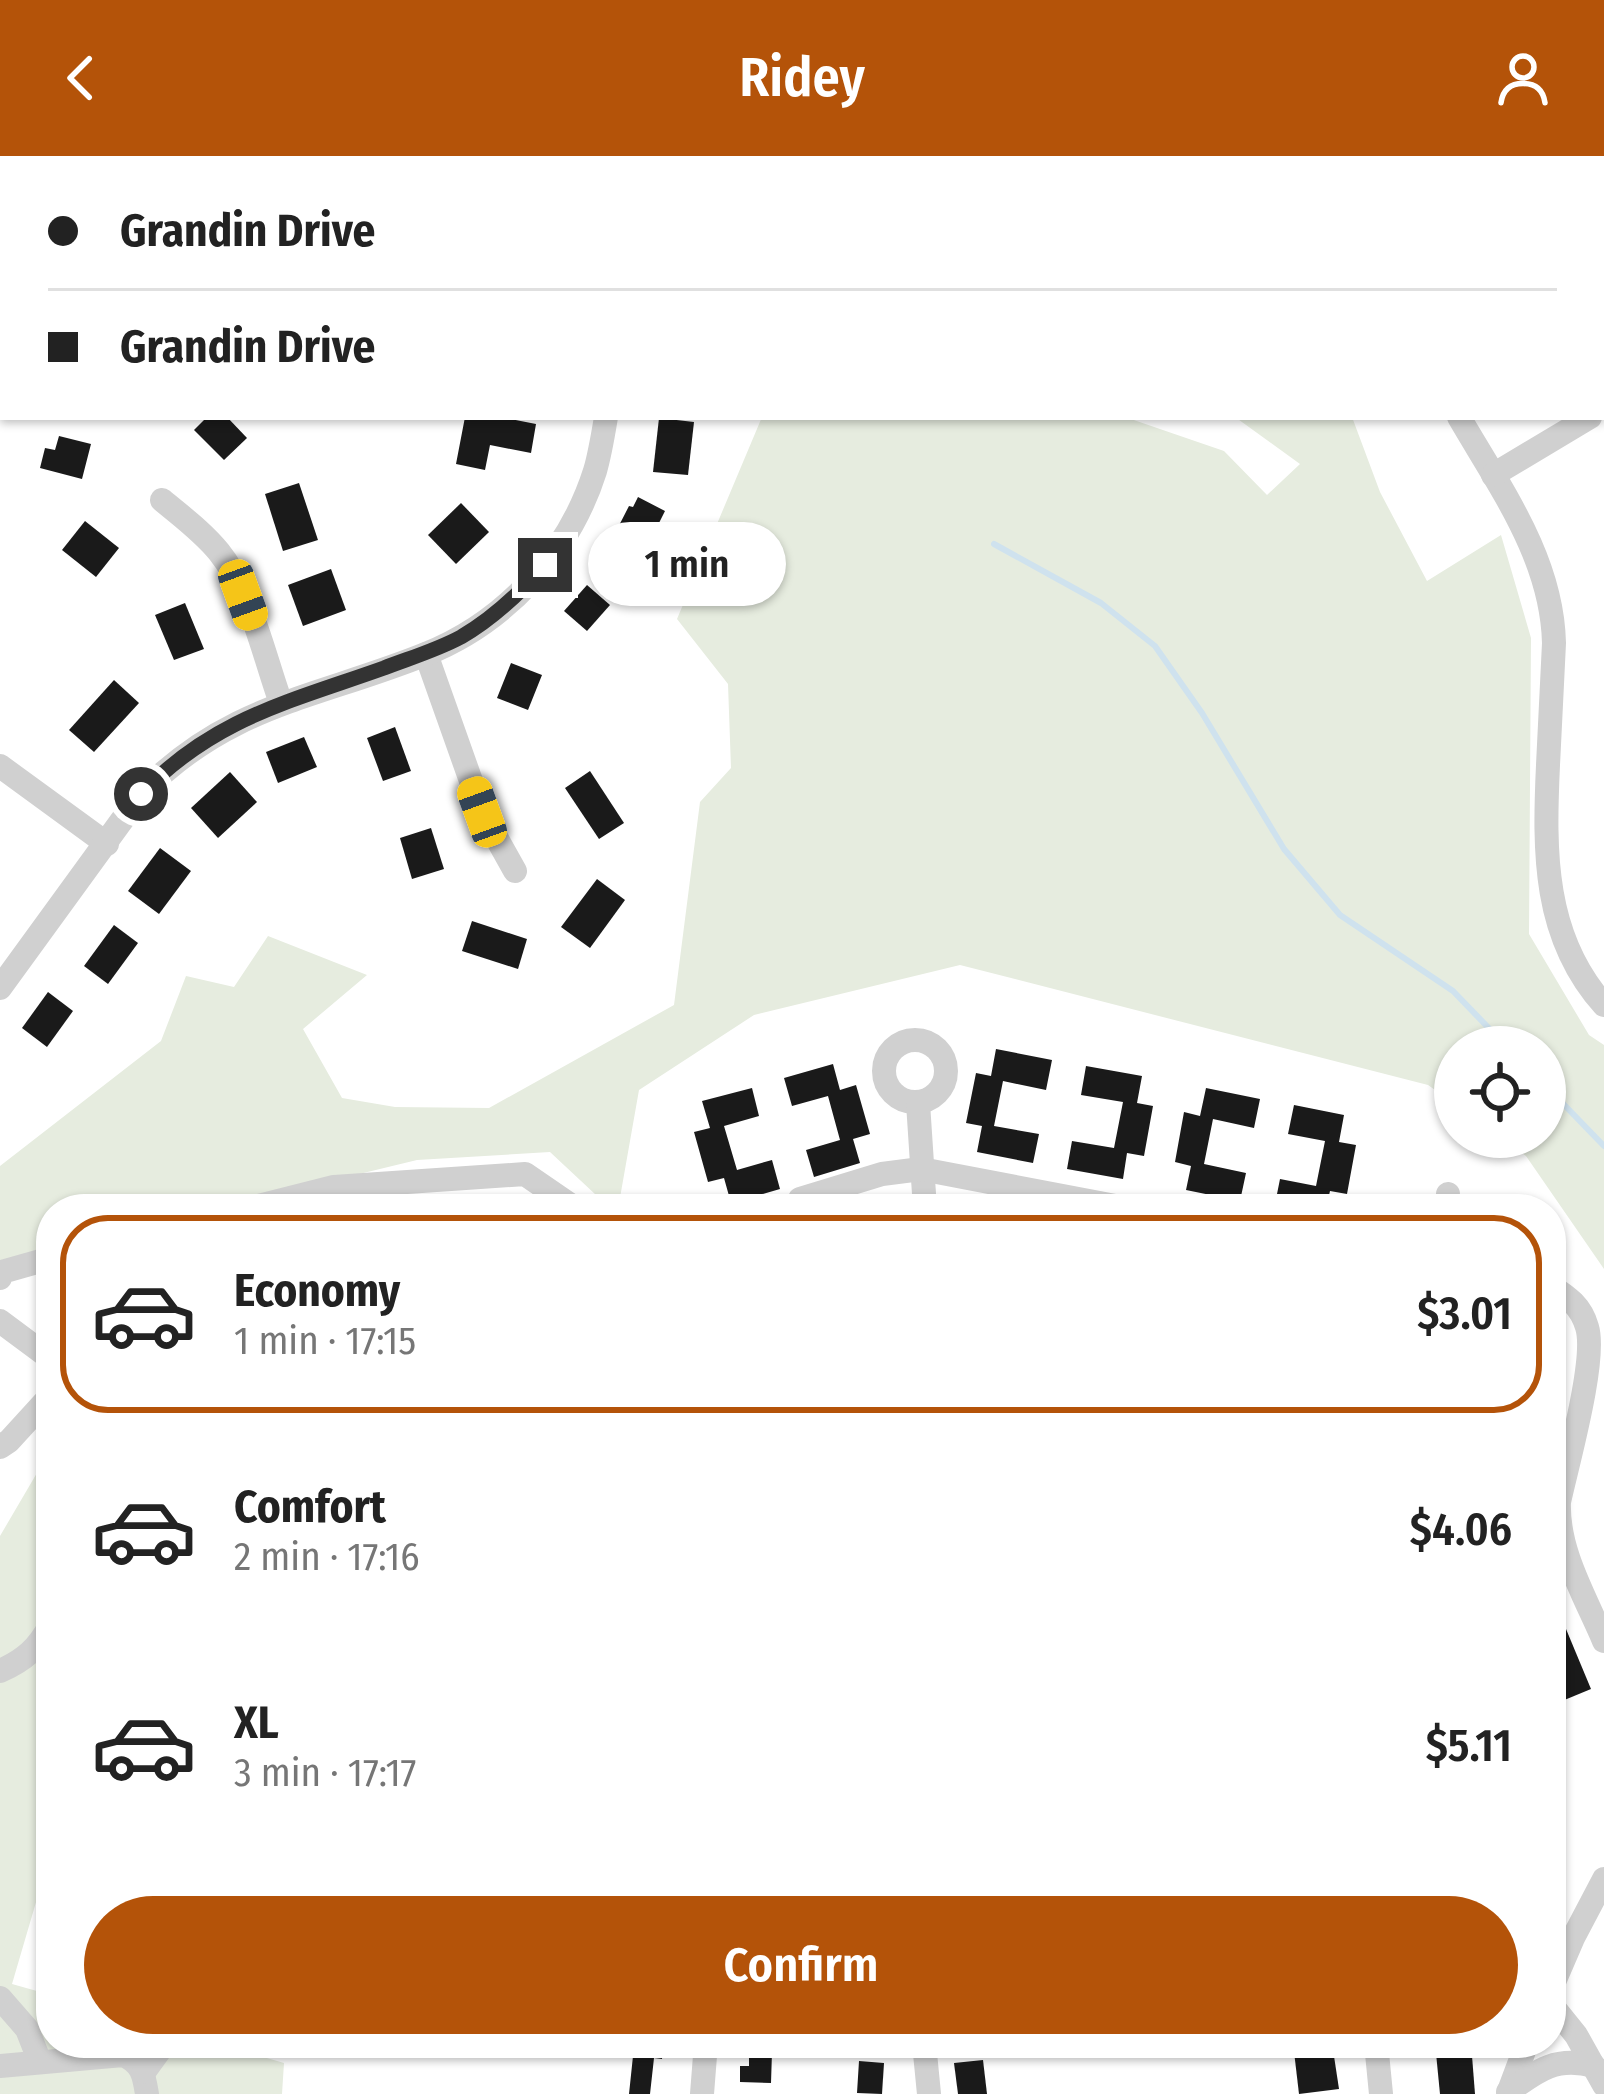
<!DOCTYPE html>
<html lang="en">
<head>
<meta charset="utf-8">
<style>
	body { margin:0; font-family:"Fira Sans Condensed",sans-serif; background:#f6f6f6; color:#222; height:100vh; display:flex; flex-direction:column; font-size:45px; white-space:nowrap }
	* { box-sizing:border-box; margin:0 }
	p { font-size:39px; color:#767676 }
	.icon { flex:none; width:66px; height:66px; fill:none; stroke:currentColor; stroke-width:2; stroke-linecap:round; stroke-linejoin:round }
	.map { position:relative; flex:1; overflow:hidden }
	.details { position:absolute; left:36px; top:1038px; width:1530px; height:864px; display:flex; flex-direction:column; background:#fff; border-radius:48px; box-shadow:0 3px 9px #0004 }
	.details>* { flex:none }
	.banner { position:absolute; left:0px; top:0px; width:1605px; height:264px; box-shadow:0 3px 9px #0004; display:grid; align-content:center; height:264px; padding:0 48px; background:#fff }
	.fabs { position:absolute; left:1434px; top:870px; display:grid; gap:24px }
	.fabs a { display:grid; place-items:center; width:132px; height:132px; border-radius:50%; background:#fff; box-shadow:0 3px 9px #0004; font-size:60px }
	.end { position:absolute; width:54px; height:54px; margin:-27px; border:15px solid #333; background:#fff; box-shadow:0 0 0 6px #fff }
	.from { border-radius:50% }
	.bubble { position:absolute; height:84px; border-radius:42px; background:#fff; box-shadow:0 3px 9px #0004; font-size:39px; font-weight:600; line-height:84px; text-align:center }
	.car { position:absolute; width:36px; height:72px; margin:-36px -18px; border-radius:15px; box-shadow:0 0 9px 3px #0007; background:linear-gradient(#f5c518 24%,#345 0 40%,#f5c518 0 76%,#345 0 86%,#f5c518 0) }
	.banner b { display:flex; align-items:center; gap:42px; height:114px; font-size:45px }
	.banner b+b { border-top:3px solid #e0e0e0 }
	.banner i { width:30px; height:30px; background:#222 }
	ul { padding:21px 0 0; list-style:none }
	li { display:flex; align-items:center; gap:36px; height:198px; margin:0 24px 18px; padding:0 24px; border:6px solid transparent; border-radius:48px }
	li div { flex:1 }
	li b { display:block; font-size:45px }
	li em { font-style:normal; font-weight:600 }
	li.current { border-color:#b45309 }
	li>.icon { width:108px; height:108px; stroke-width:1.5 }
	.action { display:flex; gap:24px; margin-top:auto; padding:24px 48px }
	.action a { flex:1; height:138px; border-radius:72px; background:#b45309; color:#fff; font-size:48px; font-weight:600; line-height:138px; text-align:center }
	header { display:flex; justify-content:space-between; align-items:center; height:156px; padding:0 48px; background:#b45309; color:#fff; font-size:54px; font-weight:600 }
	.map>svg:first-child { display:block }
</style>
</head>
<body>
<header><svg class="icon" aria-label="back" viewBox="0 0 24 24"><path d="M15 5l-7 7 7 7"/></svg>Ridey<svg class="icon" aria-label="person" viewBox="0 0 24 24"><circle cx="12" cy="8" r="4"/><path d="M4 21q1-7 8-7t8 7"/></svg></header>
<div class="map">
<svg width="1604" height="1938" viewBox="0 0 1604 1938">
	<rect width="100%" height="100%" fill="#fff"/>
	<g fill="#e6ecdf">
		<path d="M762,261h363l99,34 43,44 33,-31 -65,-47h117l28,75 47,89 74,-46 30,103 -2,296 60,101 15,10v224l-78,-113 -26,-19h45v-90h-90v57l-27,-19 -468,-120 -206,50 -115,75 -21,119h-7l-61,-57 -133,8 -202,49h-164v40l-51,17v-100l161,-125 25,-65 48,11 34,-51 99,39 -64,54 39,69 53,9 94,1 185,-103 26,-203 31,-34 -3,-84 -51,-65z"/>
		<path d="M51,1293v402l-39,133 39,11v48h165l68,20 -2,31h-282v-558z"/>
	</g>
	<g fill="none" stroke-linecap="round" stroke-linejoin="round">
		<g stroke="#cfe2ee" stroke-width="6">
			<path d="M994,388l107,59 54,43 47,67 82,136 56,66 113,76 54,56"/>
			<path d="M1545,929l59,61"/>
		</g>
	</g>
	<g fill="#1a1a1a">
		<path d="M207,261h20l20,21 -23,22 -30,-30z"/>
		<path d="M465,261h35l36,7 -5,29 -41,-8 -5,25 -29,-6z"/>
		<path d="M659,262l35,4 -6,53 -35,-3z"/>
		<path d="M59,280l32,8 -9,35 -42,-11 5,-20 10,2z"/>
		<path d="M299,327l19,57 -35,11 -18,-57z"/>
		<path d="M638,341l27,14 -26,52 -31,-16 21,-41 4,1z"/>
		<path d="M461,347l28,29 -33,32 -28,-29z"/>
		<path d="M85,365l34,27 -23,29 -34,-27z"/>
		<path d="M331,413l15,41 -43,16 -15,-41z"/>
		<path d="M587,429l23,20 -23,26 -23,-20z"/>
		<path d="M185,447l19,46 -30,11 -19,-45z"/>
		<path d="M511,507l31,12 -14,35 -31,-12z"/>
		<path d="M114,524l25,23 -45,49 -25,-22z"/>
		<path d="M395,571l16,44 -28,10 -16,-43z"/>
		<path d="M304,581l13,30 -39,16 -12,-31z"/>
		<path d="M590,615l34,52 -25,16 -34,-51z"/>
		<path d="M230,616l27,30 -39,36 -27,-30z"/>
		<path d="M431,672l13,41 -32,10 -12,-41z"/>
		<path d="M160,692l31,23 -32,43 -31,-23z"/>
		<path d="M597,723l28,21 -35,48 -29,-21z"/>
		<path d="M472,765l55,18 -9,30 -56,-18z"/>
		<path d="M114,769l24,18 -30,41 -24,-18z"/>
		<path d="M48,836l25,19 -26,36 -25,-19z"/>
		<path d="M996,893l56,11 -6,30 -43,-9 -9,45 45,8 -6,29 -56,-11 5,-26 -16,-3 10,-50 15,3z"/>
		<path d="M833,908l7,26 16,-5 14,49 -17,5 7,24 -46,14 -8,-27 34,-10 -12,-44 -36,10 -8,-28z"/>
		<path d="M1086,910l56,10 -5,27 16,3 -9,50 -17,-3 -4,26 -56,-10 5,-28 42,7 9,-46 -42,-7z"/>
		<path d="M752,932l7,28 -35,10 13,44 35,-10 8,29 -49,14 -7,-25 -16,4 -14,-50 16,-4 -8,-27z"/>
		<path d="M1206,932l54,11 -6,29 -41,-9 -9,45 42,9 -6,28 -54,-11 5,-24 -16,-4 9,-50 16,4z"/>
		<path d="M1294,949l50,10 -5,27 17,3 -9,49 -17,-3 -4,18h-52l6,-30 36,7 9,-45 -37,-7z"/>
		<path d="M470,1038l1,15h-70l-1,-10z"/>
		<path d="M1551,1437l40,96 -29,12 -11,-27z"/>
		<path d="M612,1887h51l-1,16 -8,-1 -4,36h-21l4,-38 -21,-2z"/>
		<path d="M1293,1887h39l7,46 -40,5z"/>
		<path d="M1435,1887h36l4,51h-35z"/>
		<path d="M749,1896h23l-1,31 -31,-1v-16h9z"/>
		<path d="M983,1904l4,34h-29l-4,-31z"/>
		<path d="M859,1905l25,2 -2,31 -25,-1z"/>
	</g>
	<g fill="none" stroke-linecap="round" stroke-linejoin="round">
		<g stroke="#d0d0d0" stroke-width="24">
			<path d="M336,3v-3"/>
			<path d="M649,3v-3"/>
			<path d="M1000,3l1,-3"/>
			<path d="M1465,3l2,-3"/>
			<path d="M1602,20l2,-3"/>
			<path d="M1602,70l2,5"/>
			<path d="M1459,261c41,71 93,141 95,226 -2,40 -4,81 -6,122 -4,87 -5,172 56,240"/>
			<path d="M1493,319l97,-58"/>
			<path d="M162,344c19,16 41,32 57,52 31,38 45,104 62,151"/>
			<path d="M426,498l56,158 33,59"/>
			<path d="M0,610l107,78"/>
			<path d="M0,832l141,-194c87,-90 176,-96 285,-140 80,-32 143,-101 169,-183 5,-17 8,-36 11,-54"/>
			<circle cx="915" cy="915" r="31"/>
			<path d="M918,947l7,106"/>
			<path d="M800,1043l82,-25 39,-5 210,40"/>
			<path d="M247,1053l87,-22 191,-13 51,35"/>
			<path d="M1447,1053l1,-15"/>
			<path d="M0,1122l2,-6 49,-14"/>
			<path d="M1551,1130c17,11 30,20 36,41 10,32 -20,138 -28,175 -2,49 27,96 45,139"/>
			<path d="M0,1165l51,38"/>
			<path d="M0,1291l9,-6 42,-46"/>
			<path d="M0,1515c25,-11 38,-23 51,-47"/>
			<path d="M1551,1833l22,-51 31,-59"/>
			<path d="M0,1842l27,31 13,33"/>
			<path d="M1551,1848l25,31 28,50"/>
			<path d="M924,1887l5,51"/>
			<path d="M1376,1887l5,51"/>
			<path d="M0,1910l123,-11c19,8 21,20 24,39"/>
			<path d="M144,1916l21,-29"/>
			<path d="M1509,1935l18,-48"/>
			<path d="M1508,1936c30,-22 48,-36 86,-26"/>
			<path d="M702,1938l4,-51"/>
		</g>
	</g>
	<g fill="none" stroke-linecap="round" stroke-linejoin="round">
		<path stroke="#333" stroke-width="15" d="M141,638c73,-76 148,-92 243,-126 26,-10 53,-18 77,-31 33,-19 59,-44 84,-72"/>
	</g>
</svg>
<div class="fabs">
<a><svg class="icon" aria-label="locate" viewBox="0 0 24 24"><circle cx="12" cy="12" r="6"/><path d="M12 2v4M12 18v4M2 12h4M18 12h4"/></svg></a>
</div>
<i class="end from" style="left:141px;top:638px"></i>
<i class="end" style="left:545px;top:409px"></i>
<div class="bubble" style="left:588px;top:366px;width:198px">1 min</div>
<i class="car" style="left:243px;top:439px;rotate:160deg"></i>
<i class="car" style="left:482px;top:656px;rotate:340deg"></i>
<div class="banner">
<b><i class="from"></i>Grandin Drive</b>
<b><i></i>Grandin Drive</b>
</div>
<section class="details">
<ul>
<li class="current"><svg class="icon" aria-label="car" viewBox="0 0 24 24"><path d="M5 17H2v-5l4-1 3-4h7l3 4 3 1v5h-3M9 17h6M6 11h13"/><circle cx="7" cy="17" r="2"/><circle cx="17" cy="17" r="2"/></svg><div><b>Economy</b><p>1 min · 17:15</p></div><em>$3.01</em></li>
<li><svg class="icon" aria-label="car" viewBox="0 0 24 24"><path d="M5 17H2v-5l4-1 3-4h7l3 4 3 1v5h-3M9 17h6M6 11h13"/><circle cx="7" cy="17" r="2"/><circle cx="17" cy="17" r="2"/></svg><div><b>Comfort</b><p>2 min · 17:16</p></div><em>$4.06</em></li>
<li><svg class="icon" aria-label="car" viewBox="0 0 24 24"><path d="M5 17H2v-5l4-1 3-4h7l3 4 3 1v5h-3M9 17h6M6 11h13"/><circle cx="7" cy="17" r="2"/><circle cx="17" cy="17" r="2"/></svg><div><b>XL</b><p>3 min · 17:17</p></div><em>$5.11</em></li>
</ul>
<div class="action"><a>Confirm</a></div>
</section>
</div>
</body>
</html>
